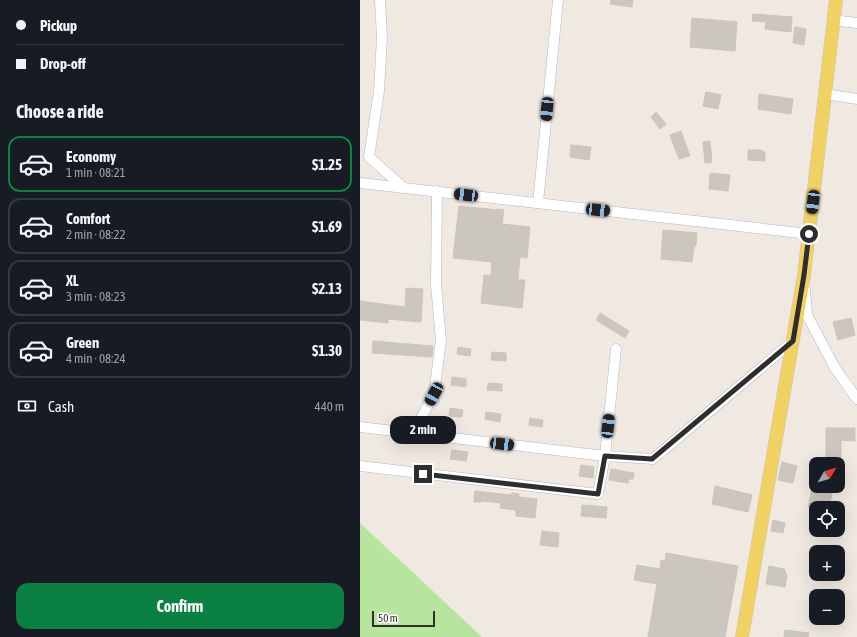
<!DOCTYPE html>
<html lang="en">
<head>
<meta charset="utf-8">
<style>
	body { margin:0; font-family:"Asap Condensed",sans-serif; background:#242831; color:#f1f3f6; height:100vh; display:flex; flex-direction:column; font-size:15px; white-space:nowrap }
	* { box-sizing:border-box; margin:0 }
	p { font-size:13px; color:#9ea1a6 }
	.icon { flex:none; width:22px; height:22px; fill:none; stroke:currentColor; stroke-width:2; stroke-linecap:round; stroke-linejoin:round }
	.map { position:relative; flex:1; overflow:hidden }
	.sheet { display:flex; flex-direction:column; background:#171b24; width:360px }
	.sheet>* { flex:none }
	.hud { display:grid; align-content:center; height:88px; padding:0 16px; background:#171b24 }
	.needle { width:26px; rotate:52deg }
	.tools { position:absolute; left:449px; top:457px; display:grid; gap:8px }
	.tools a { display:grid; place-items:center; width:36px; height:36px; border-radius:8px; background:#171b24; box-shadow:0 4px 16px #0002; font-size:20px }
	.scale { position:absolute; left:12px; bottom:10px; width:63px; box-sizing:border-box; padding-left:4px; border:2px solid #2e2e2e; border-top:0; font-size:11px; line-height:14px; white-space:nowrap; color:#2e2e2e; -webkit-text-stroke:3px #fff; paint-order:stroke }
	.end { position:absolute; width:18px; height:18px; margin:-9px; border:5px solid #2e2e2e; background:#fff; box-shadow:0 0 0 2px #fff }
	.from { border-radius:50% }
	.bubble { position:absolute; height:28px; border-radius:12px; background:#171b24; box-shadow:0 4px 16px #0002; font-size:13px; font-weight:700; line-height:28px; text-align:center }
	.car { position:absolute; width:12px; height:24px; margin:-12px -6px; border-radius:5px; box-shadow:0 0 3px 1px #0007; background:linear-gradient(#222 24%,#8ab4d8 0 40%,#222 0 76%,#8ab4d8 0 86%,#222 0) }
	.hud b { display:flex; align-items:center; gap:14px; height:38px; font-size:15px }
	.hud b+b { border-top:1px solid #363941 }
	.hud i { width:10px; height:10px; background:#f1f3f6 }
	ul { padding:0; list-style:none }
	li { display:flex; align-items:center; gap:12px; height:56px; margin:0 8px 6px; padding:0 8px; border:2px solid #363941; border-radius:12px }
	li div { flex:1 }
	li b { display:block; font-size:15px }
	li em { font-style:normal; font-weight:700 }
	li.on { border-color:#0b8043 }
	li>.icon { width:36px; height:36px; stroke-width:1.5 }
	h2 { padding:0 16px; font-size:18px; line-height:48px }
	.pay { display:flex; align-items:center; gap:10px; height:44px; padding:0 16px; font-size:15px }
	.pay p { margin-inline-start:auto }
	.button { display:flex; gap:8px; margin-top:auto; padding:8px 16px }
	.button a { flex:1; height:46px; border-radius:12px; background:#0b8043; color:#fff; font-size:16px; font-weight:700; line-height:46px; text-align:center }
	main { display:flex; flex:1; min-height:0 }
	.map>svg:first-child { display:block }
</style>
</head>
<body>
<main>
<section class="sheet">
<div class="hud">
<b><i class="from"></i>Pickup</b>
<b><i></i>Drop-off</b>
</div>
<h2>Choose a ride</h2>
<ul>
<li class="on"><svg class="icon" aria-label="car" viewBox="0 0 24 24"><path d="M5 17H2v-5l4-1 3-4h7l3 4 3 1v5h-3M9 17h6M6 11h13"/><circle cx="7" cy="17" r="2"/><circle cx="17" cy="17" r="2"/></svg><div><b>Economy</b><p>1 min · 08:21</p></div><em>$1.25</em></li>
<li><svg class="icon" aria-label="car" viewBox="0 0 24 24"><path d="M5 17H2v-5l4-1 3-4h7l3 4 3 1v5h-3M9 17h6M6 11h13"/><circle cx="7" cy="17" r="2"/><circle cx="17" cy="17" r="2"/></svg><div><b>Comfort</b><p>2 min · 08:22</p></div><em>$1.69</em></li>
<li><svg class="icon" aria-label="car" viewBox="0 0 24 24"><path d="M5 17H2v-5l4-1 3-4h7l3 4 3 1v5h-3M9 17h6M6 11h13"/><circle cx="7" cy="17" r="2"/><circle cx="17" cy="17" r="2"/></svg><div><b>XL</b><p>3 min · 08:23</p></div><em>$2.13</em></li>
<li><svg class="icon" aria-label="car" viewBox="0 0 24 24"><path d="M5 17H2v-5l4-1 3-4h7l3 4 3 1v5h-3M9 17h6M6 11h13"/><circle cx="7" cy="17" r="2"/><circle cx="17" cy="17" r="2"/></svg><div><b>Green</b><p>4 min · 08:24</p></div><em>$1.30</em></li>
</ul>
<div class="pay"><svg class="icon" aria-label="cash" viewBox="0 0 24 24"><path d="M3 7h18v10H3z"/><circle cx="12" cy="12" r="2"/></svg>Cash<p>440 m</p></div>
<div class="button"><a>Confirm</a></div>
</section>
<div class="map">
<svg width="497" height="637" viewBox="0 0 497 637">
	<rect width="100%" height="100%" fill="#efe9e1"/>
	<path fill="#b6e59e" d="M0,523l122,114h-122z"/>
	<g fill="#cbc7bf" stroke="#cbc5ba">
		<path d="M251,0h22l-1,7 -22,-3z"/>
		<path d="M393,14l39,3 -1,15 -26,-3 1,-7 -14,-1z"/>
		<path d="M332,18l45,4 -2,29 -45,-4z"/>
		<path d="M435,27l11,2 -2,16 -11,-2z"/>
		<path d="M346,92l15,3 -3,14 -15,-3z"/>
		<path d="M399,94l34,5 -2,15 -33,-5z"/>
		<path d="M296,112l10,12 -6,5 -9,-12z"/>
		<path d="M321,131l9,25 -11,3 -9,-24z"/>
		<path d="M350,141l2,21 -7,1 -2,-21z"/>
		<path d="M211,145l20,2 -2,13 -19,-3z"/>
		<path d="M388,150h13v1l4,1v9l-17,-1z"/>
		<path d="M350,173l20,2 -2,16 -19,-2z"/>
		<path d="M99,206l38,4v-1l7,1 -2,14 28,3 -3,31 -7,-1 -2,23h7l-3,28 -41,-5 3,-28 7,1 1,-14 -39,-4z"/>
		<path d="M303,230l34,3 -1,13h-2l-2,16 -31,-3z"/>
		<path d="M46,288l17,1 -2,33 -33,-3v4l-28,-3v-19l45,6z"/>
		<path d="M240,313l29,18 -4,7 -29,-18z"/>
		<path d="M491,318l4,17 -17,5 -5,-18z"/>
		<path d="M13,341l60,5 -1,11 -60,-4z"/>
		<path d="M98,347l13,2 -1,7 -13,-2z"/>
		<path d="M132,352l14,1v8l-15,-1z"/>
		<path d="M92,377l14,2v8l-15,-2z"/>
		<path d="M128,383l14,1v7l-15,-1z"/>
		<path d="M90,408l13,2 -1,7 -13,-1z"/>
		<path d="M126,412l15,2 -1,8 -15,-3z"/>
		<path d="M170,418l13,2 -1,7 -13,-2z"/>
		<path d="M466,428h29v13l-14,-1v24h-15z"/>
		<path d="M92,450l16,2 -2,9 -16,-2z"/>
		<path d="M422,462l15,4 -4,17 -15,-3z"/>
		<path d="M221,465l13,2 -1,11 -14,-2z"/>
		<path d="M251,469l23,4 -1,6h-4l-1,4 -19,-3z"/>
		<path d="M355,486l37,9 -4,17 -36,-8z"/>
		<path d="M452,489l20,5 -3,14h-16l-5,-1z"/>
		<path d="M115,491l36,4 1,-2 7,1v3l18,2 -2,19 -19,-2v-6l-16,-2 1,-5 -19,-2v1h-8z"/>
		<path d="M222,505l25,2 -1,11 -25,-2z"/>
		<path d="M413,520l12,3 -2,10 -12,-2z"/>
		<path d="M182,531l17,2 -1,14 -18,-2z"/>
		<path d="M306,553l72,13 -13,71h-77l9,-53 -23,-4 3,-15 23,4 1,-9 4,1z"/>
		<path d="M409,566l15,3 3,7 -2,11 -19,-3z"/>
		<path d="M425,630l24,3 -1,4h-24z"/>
	</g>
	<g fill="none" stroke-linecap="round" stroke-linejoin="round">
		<g stroke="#b4b7c1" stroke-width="11">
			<g id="minor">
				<path d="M20,0l2,38 -3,53 -10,66 35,31"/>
				<path d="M473,20l24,3"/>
				<path d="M465,94l32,5"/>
				<path d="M0,183l449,51"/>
				<path d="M178,203l20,-203"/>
				<path d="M445,289l2,26 28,53 22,31"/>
				<path d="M0,427l245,29 11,-107"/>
				<path d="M53,433l21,-39 7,-54 -5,-55 1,-94"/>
				<path d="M0,466l238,28 7,-38 48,3 140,-118"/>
			</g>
		</g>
		<g stroke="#c9c9c9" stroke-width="14">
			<path id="major" d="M382,637l62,-362 32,-275"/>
		</g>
		<use href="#minor" stroke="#fff" stroke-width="10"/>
		<use href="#major" stroke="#f2d163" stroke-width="13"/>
	</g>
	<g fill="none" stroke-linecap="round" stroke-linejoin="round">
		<path stroke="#2e2e2e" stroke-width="5" d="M63,474l175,20 7,-38 47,3 141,-118 11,-66 5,-41"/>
	</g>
</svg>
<div class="tools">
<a><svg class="needle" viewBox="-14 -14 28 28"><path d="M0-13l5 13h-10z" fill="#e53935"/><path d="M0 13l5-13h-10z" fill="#9ea1a6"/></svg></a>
<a><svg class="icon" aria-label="locate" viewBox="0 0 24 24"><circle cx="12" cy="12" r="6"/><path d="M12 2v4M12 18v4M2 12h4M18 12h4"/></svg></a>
<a>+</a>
<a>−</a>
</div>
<div class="scale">50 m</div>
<i class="end from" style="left:449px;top:234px"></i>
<i class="end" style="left:63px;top:474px"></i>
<div class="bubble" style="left:30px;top:416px;width:66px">2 min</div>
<i class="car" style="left:187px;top:109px;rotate:185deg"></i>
<i class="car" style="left:106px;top:195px;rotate:277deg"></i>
<i class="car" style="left:453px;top:202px;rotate:187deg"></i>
<i class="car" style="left:238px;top:210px;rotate:96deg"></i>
<i class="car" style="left:74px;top:394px;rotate:208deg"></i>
<i class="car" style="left:248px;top:426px;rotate:6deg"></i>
<i class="car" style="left:142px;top:444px;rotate:97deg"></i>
</div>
</main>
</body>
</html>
